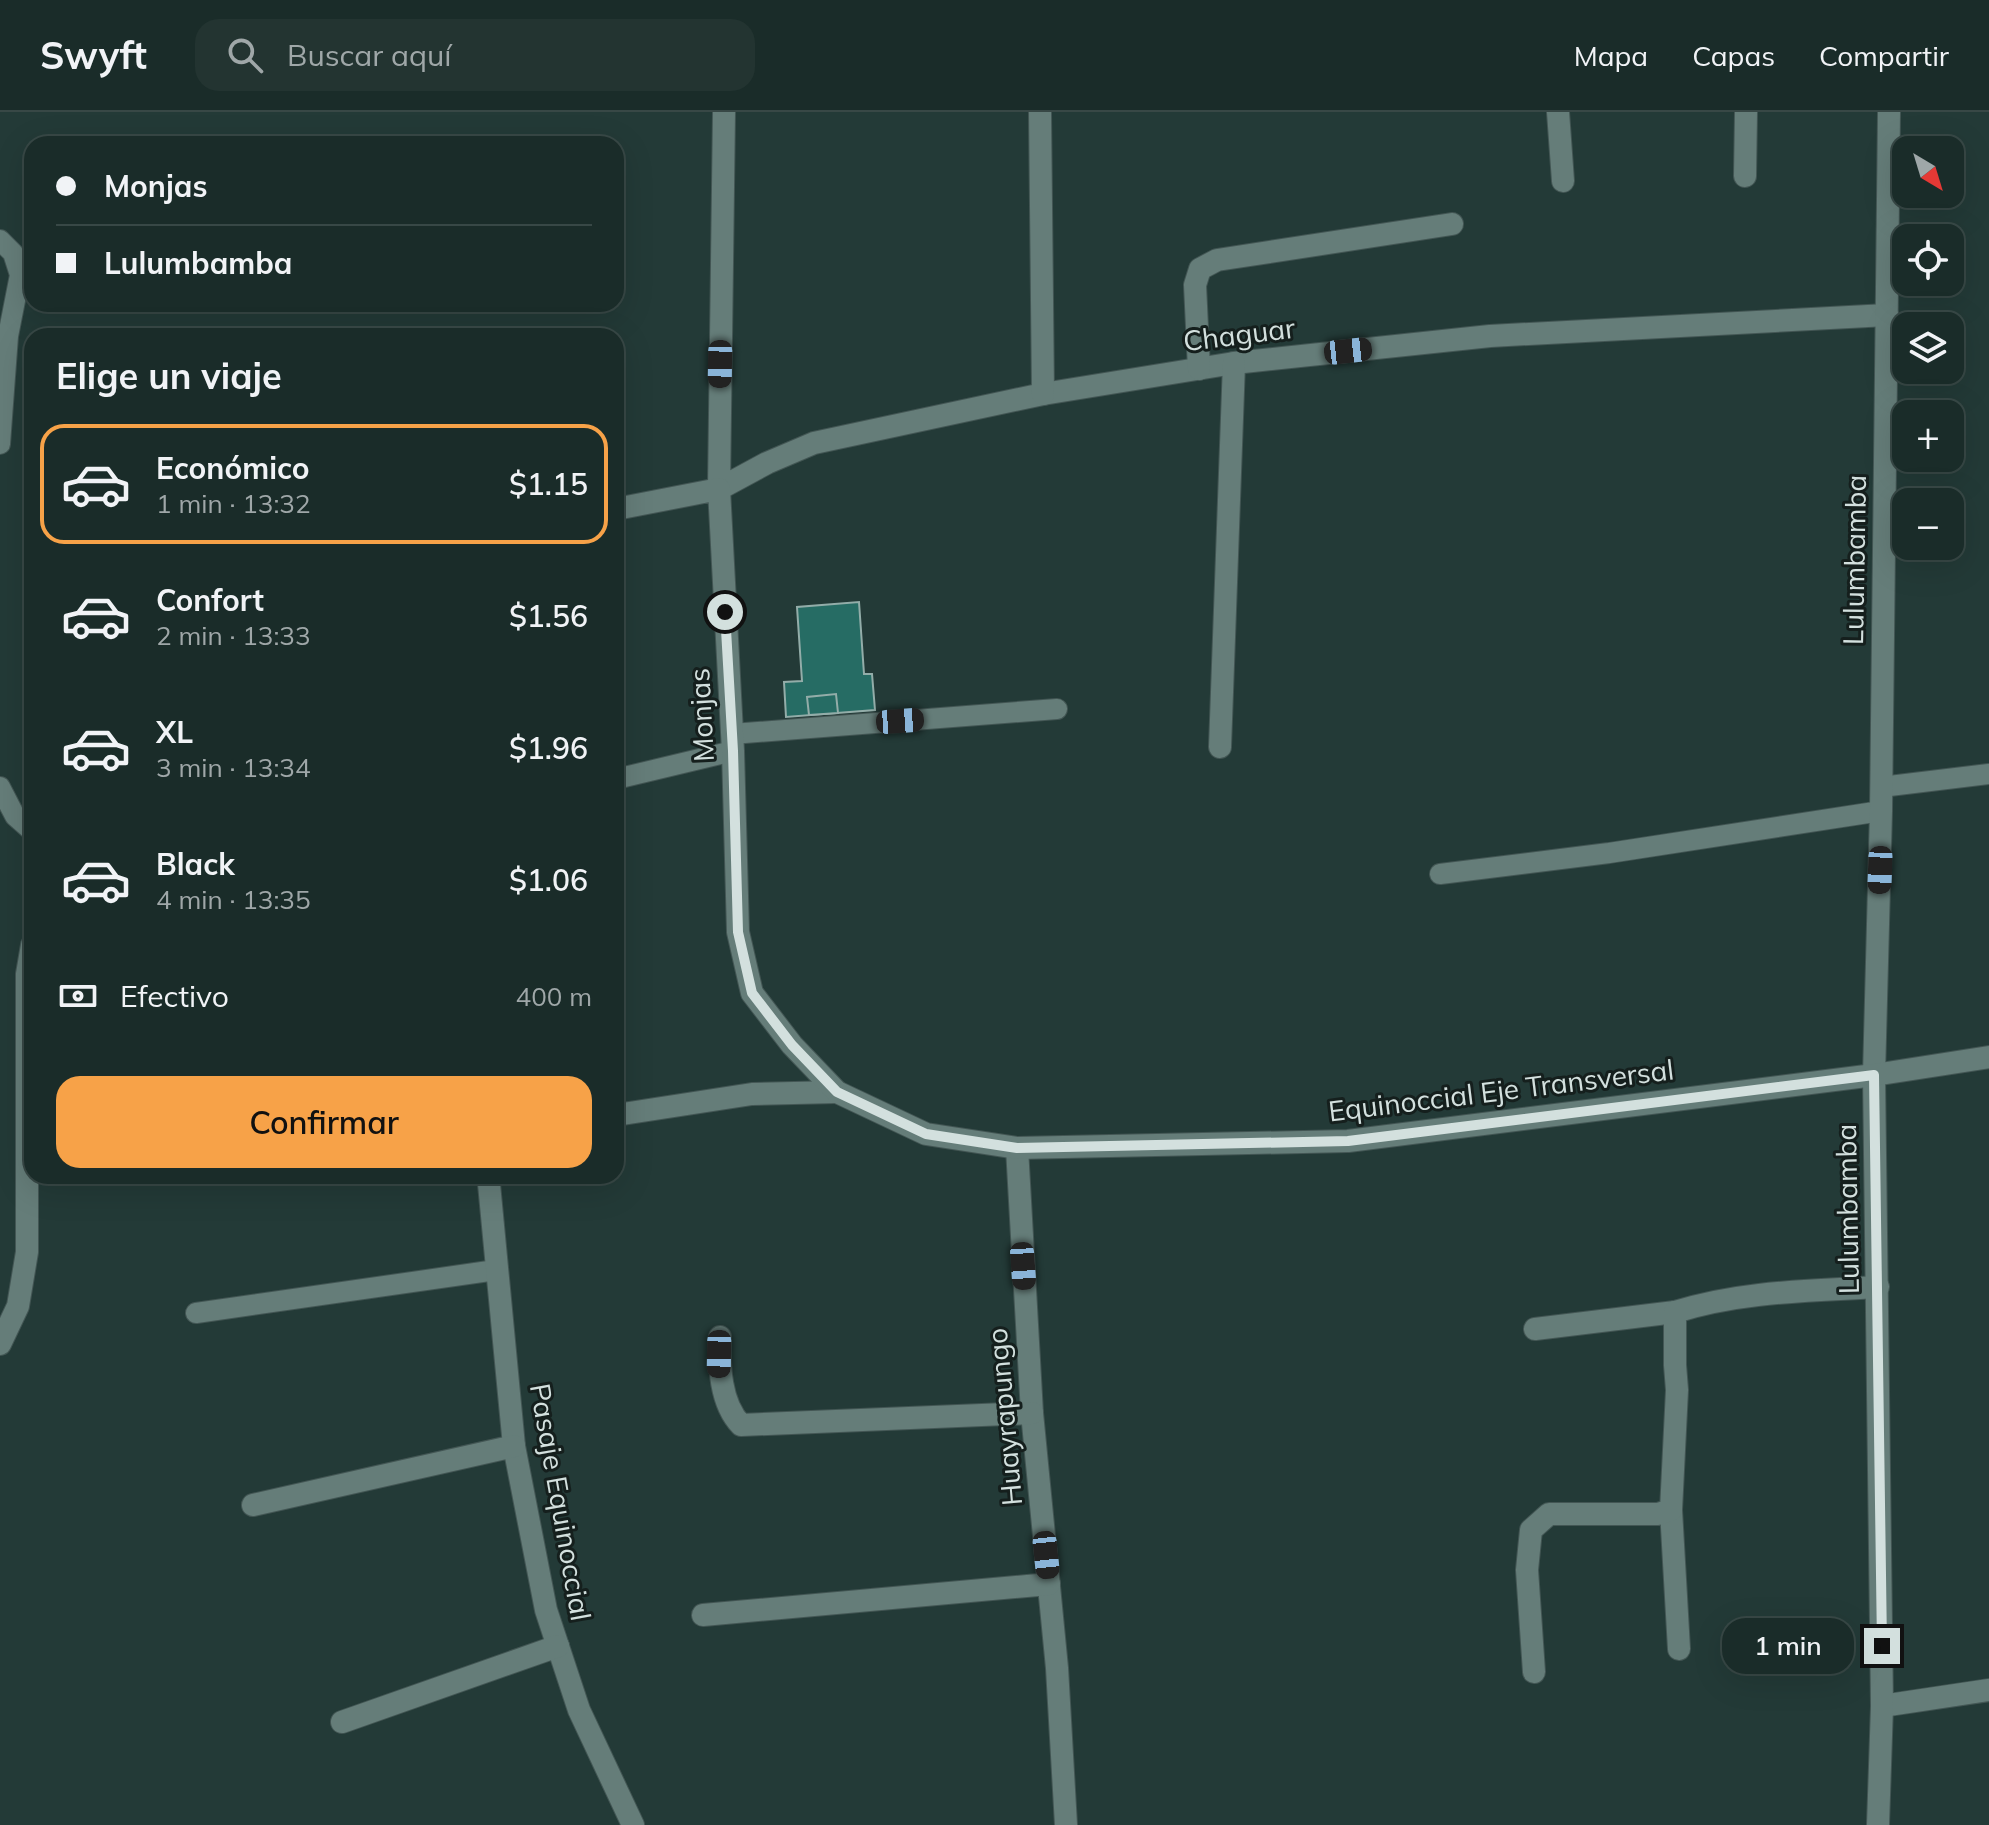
<!DOCTYPE html>
<html lang="es">
<head>
<meta charset="utf-8">
<style>
	body { margin:0; font-family:Mulish,sans-serif; background:#233431; color:#f1f3f6; height:100vh; display:flex; flex-direction:column; font-size:30px; white-space:nowrap }
	* { box-sizing:border-box; margin:0 }
	p { font-size:26px; color:#9fa7a8 }
	.icon { flex:none; width:44px; height:44px; fill:none; stroke:currentColor; stroke-width:2; stroke-linecap:round; stroke-linejoin:round }
	.map { position:relative; flex:1; overflow:hidden }
	.drawer { position:absolute; left:24px; top:216px; width:600px; height:856px; display:flex; flex-direction:column; background:#1a2c29; border-radius:24px; box-shadow:0 8px 32px #0002,0 0 0 2px #384846 }
	.drawer>* { flex:none }
	.hud { position:absolute; left:24px; top:24px; width:600px; height:176px; border-radius:24px; box-shadow:0 8px 32px #0002,0 0 0 2px #384846; display:grid; align-content:center; height:176px; padding:0 32px; background:#1a2c29 }
	.needle { width:52px; rotate:142deg }
	.buttons { position:absolute; left:1892px; top:24px; display:grid; gap:16px }
	.buttons a { display:grid; place-items:center; width:72px; height:72px; border-radius:16px; background:#1a2c29; box-shadow:0 8px 32px #0002,0 0 0 2px #384846; font-size:40px }
	.end { position:absolute; width:36px; height:36px; margin:-18px; border:10px solid #d3e0de; background:#111; box-shadow:0 0 0 4px #111 }
	.from { border-radius:50% }
	.bubble { position:absolute; height:56px; border-radius:24px; background:#1a2c29; box-shadow:0 8px 32px #0002,0 0 0 2px #384846; font-size:26px; font-weight:600; line-height:56px; text-align:center }
	.car { position:absolute; width:24px; height:48px; margin:-24px -12px; border-radius:10px; box-shadow:0 0 6px 2px #0007; background:linear-gradient(#222 24%,#8ab4d8 0 40%,#222 0 76%,#8ab4d8 0 86%,#222 0) }
	.hud b { display:flex; align-items:center; gap:28px; height:76px; font-size:30px }
	.hud b+b { border-top:2px solid #384846 }
	.hud i { width:20px; height:20px; background:#f1f3f6 }
	ul { padding:0; list-style:none }
	li { display:flex; align-items:center; gap:24px; height:120px; margin:0 16px 12px; padding:0 16px; border:4px solid transparent; border-radius:24px }
	li div { flex:1 }
	li b { display:block; font-size:30px }
	li em { font-style:normal; font-weight:600 }
	li.current { border-color:#f7a248 }
	li>.icon { width:72px; height:72px; stroke-width:1.5 }
	h2 { padding:0 32px; font-size:36px; line-height:96px }
	.pay { display:flex; align-items:center; gap:20px; height:88px; padding:0 32px; font-size:30px }
	.pay p { margin-inline-start:auto }
	.cta { display:flex; gap:16px; margin-top:auto; padding:16px 32px }
	.cta a { flex:1; height:92px; border-radius:24px; background:#f7a248; color:#111; font-size:32px; font-weight:600; line-height:92px; text-align:center }
	header { display:flex; align-items:center; gap:48px; box-sizing:border-box; height:112px; padding:0 40px; background:#1a2c29; border-bottom:2px solid #384846 }
	header strong { font-size:38px }
	nav { display:flex; gap:44px; margin-inline-start:auto; font-size:28px }
	.search { width:560px; height:72px; background:#233431; display:flex; align-items:center; gap:20px; box-sizing:border-box; padding:0 28px; border-radius:24px; color:#9fa7a8; font-size:30px }
	.map>svg:first-child { display:block }
</style>
</head>
<body>
<header>
<strong>Swyft</strong>
<div class="search"><svg class="icon" aria-label="search" viewBox="0 0 24 24"><circle cx="10" cy="10" r="6"/><path d="M15 15l6 6"/></svg>Buscar aquí</div>
<nav><a>Mapa</a><a>Capas</a><a>Compartir</a></nav>
</header>
<div class="map">
<svg width="1989" height="1713" viewBox="0 0 1989 1713">
	<rect width="100%" height="100%" fill="#233a37"/>
	<g fill="#266c64" stroke="#93ada9" stroke-width="2">
		<path d="M859,490l5,72h8l3,36 -89,7 -2,-35 18,-1 -5,-74z"/>
		<path d="M836,582l2,19 -29,2 -2,-18z"/>
	</g>
	<g fill="none" stroke-linecap="round" stroke-linejoin="round">
		<g stroke="#435654" stroke-width="22">
			<g id="service">
				<path d="M0,128l13,13 7,22 -12,61 -8,108"/>
				<path d="M732,622l325,-25"/>
				<path d="M616,667l117,-28"/>
				<path d="M0,675l15,29 17,15"/>
				<path d="M1881,675l108,-13"/>
				<path d="M1440,762l169,-21 272,-42"/>
				<path d="M196,1201l300,-43"/>
			</g>
		</g>
		<g stroke="#435654" stroke-width="24">
			<g id="minor">
				<path d="M724,0l-5,377 48,-26 47,-20 229,-49 191,-31 256,-27 397,-21"/>
				<path d="M1040,0l3,282"/>
				<path d="M1558,0l5,69"/>
				<path d="M1745,64l1,-64"/>
				<path d="M1199,257l-4,-84 5,-16 17,-9 235,-36"/>
				<path d="M1220,635l14,-384"/>
				<path d="M616,1003l136,-21 85,-2"/>
				<path d="M1017,1036l15,265 25,255 9,157"/>
				<path d="M493,1064l-4,8 25,262 32,164 33,100 54,115"/>
				<path d="M1535,1217l140,-17"/>
				<path d="M720,1225c-1,29 0,66 21,88l291,-12"/>
				<path d="M253,1393l261,-59"/>
				<path d="M1671,1398l8,139"/>
				<path d="M703,1503l346,-31"/>
				<path d="M1534,1560l-7,-102 4,-40 18,-16h109l13,-4 6,-120 -2,-25v-53c66,-21 135,-21 203,-25"/>
				<path d="M1882,1594l107,-16"/>
				<path d="M342,1610l216,-76"/>
				<path d="M1878,1713l4,-119 -8,-631 7,-264 8,-699"/>
			</g>
		</g>
		<g stroke="#435654" stroke-width="24">
			<g id="tertiary">
				<path d="M616,397l103,-20 14,262 5,181 14,61 40,52 45,47 89,42 91,14 331,-7 526,-66 115,-18"/>
				<path d="M0,1232l18,-38 9,-54v-278l5,-29"/>
			</g>
		</g>
		<use href="#service" stroke="#657d79" stroke-width="20"/>
		<use href="#minor" stroke="#657d79" stroke-width="22"/>
		<use href="#tertiary" stroke="#657d79" stroke-width="22"/>
	</g>
	<g fill="none" stroke-linecap="round" stroke-linejoin="round">
		<path stroke="#d3e0de" stroke-width="10" d="M725,500l8,139 5,181 14,61 40,52 45,47 89,42 91,14 331,-7 526,-66 8,571"/>
	</g>
	<g text-anchor="middle" dominant-baseline="central" stroke-width="6" stroke-linejoin="round" paint-order="stroke">
		<g font-size="28" fill="#d3e0de" stroke="#151f1d">
			<text transform="translate(1239 222) rotate(-7)">Chaguar</text>
			<text transform="translate(1854 448) rotate(-89)">Lulumbamba</text>
			<text transform="translate(701 603) rotate(-93)">Monjas</text>
			<text transform="translate(1501 978) rotate(-7)">Equinoccial Eje Transversal</text>
			<text transform="translate(1847 1097) rotate(-91)">Lulumbamba</text>
			<text transform="translate(1004 1305) rotate(-95)">Huayrapungo</text>
			<text transform="translate(561 1390) rotate(80)">Pasaje Equinoccial</text>
		</g>
	</g>
</svg>
<div class="buttons">
<a><svg class="needle" viewBox="-14 -14 28 28"><path d="M0-13l5 13h-10z" fill="#e53935"/><path d="M0 13l5-13h-10z" fill="#9fa7a8"/></svg></a>
<a><svg class="icon" aria-label="locate" viewBox="0 0 24 24"><circle cx="12" cy="12" r="6"/><path d="M12 2v4M12 18v4M2 12h4M18 12h4"/></svg></a>
<a><svg class="icon" aria-label="layers" viewBox="0 0 24 24"><path d="M12 4l9 5-9 5-9-5zM3 14l9 5 9-5"/></svg></a>
<a>+</a>
<a>−</a>
</div>
<i class="end from" style="left:725px;top:500px"></i>
<i class="end" style="left:1882px;top:1534px"></i>
<div class="bubble" style="left:1722px;top:1506px;width:132px">1 min</div>
<i class="car" style="left:1348px;top:239px;rotate:84deg"></i>
<i class="car" style="left:720px;top:252px;rotate:181deg"></i>
<i class="car" style="left:900px;top:609px;rotate:86deg"></i>
<i class="car" style="left:1880px;top:758px;rotate:182deg"></i>
<i class="car" style="left:1023px;top:1154px;rotate:176deg"></i>
<i class="car" style="left:719px;top:1242px;rotate:181deg"></i>
<i class="car" style="left:1046px;top:1443px;rotate:174deg"></i>
<div class="hud">
<b><i class="from"></i>Monjas</b>
<b><i></i>Lulumbamba</b>
</div>
<section class="drawer">
<h2>Elige un viaje</h2>
<ul>
<li class="current"><svg class="icon" aria-label="car" viewBox="0 0 24 24"><path d="M5 17H2v-5l4-1 3-4h7l3 4 3 1v5h-3M9 17h6M6 11h13"/><circle cx="7" cy="17" r="2"/><circle cx="17" cy="17" r="2"/></svg><div><b>Económico</b><p>1 min · 13:32</p></div><em>$1.15</em></li>
<li><svg class="icon" aria-label="car" viewBox="0 0 24 24"><path d="M5 17H2v-5l4-1 3-4h7l3 4 3 1v5h-3M9 17h6M6 11h13"/><circle cx="7" cy="17" r="2"/><circle cx="17" cy="17" r="2"/></svg><div><b>Confort</b><p>2 min · 13:33</p></div><em>$1.56</em></li>
<li><svg class="icon" aria-label="car" viewBox="0 0 24 24"><path d="M5 17H2v-5l4-1 3-4h7l3 4 3 1v5h-3M9 17h6M6 11h13"/><circle cx="7" cy="17" r="2"/><circle cx="17" cy="17" r="2"/></svg><div><b>XL</b><p>3 min · 13:34</p></div><em>$1.96</em></li>
<li><svg class="icon" aria-label="car" viewBox="0 0 24 24"><path d="M5 17H2v-5l4-1 3-4h7l3 4 3 1v5h-3M9 17h6M6 11h13"/><circle cx="7" cy="17" r="2"/><circle cx="17" cy="17" r="2"/></svg><div><b>Black</b><p>4 min · 13:35</p></div><em>$1.06</em></li>
</ul>
<div class="pay"><svg class="icon" aria-label="cash" viewBox="0 0 24 24"><path d="M3 7h18v10H3z"/><circle cx="12" cy="12" r="2"/></svg>Efectivo<p>400 m</p></div>
<div class="cta"><a>Confirmar</a></div>
</section>
</div>
</body>
</html>
